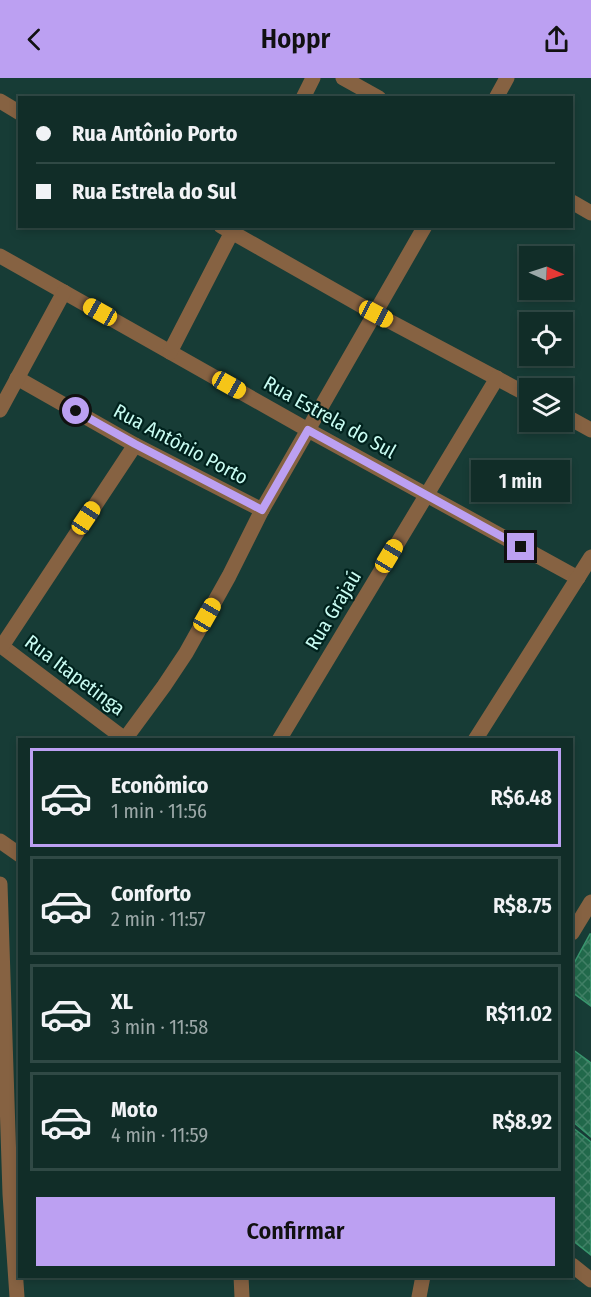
<!DOCTYPE html>
<html lang="pt">
<head>
<meta charset="utf-8">
<style>
	body { margin:0; font-family:"Fira Sans Condensed",sans-serif; background:#1e3934; color:#f1f3f6; height:100vh; display:flex; flex-direction:column; font-size:22px; white-space:nowrap }
	* { box-sizing:border-box; margin:0 }
	p { font-size:20px; color:#9ca8a8 }
	.icon { flex:none; width:33px; height:33px; fill:none; stroke:currentColor; stroke-width:2; stroke-linecap:round; stroke-linejoin:round }
	.map { position:relative; flex:1; overflow:hidden }
	.side { position:absolute; left:18px; top:660px; width:555px; height:540px; display:flex; flex-direction:column; background:#112d28; border-radius:0px; box-shadow:0 3px 9px #0003,0 0 0 2px #304945 }
	.side>* { flex:none }
	.top-card { position:absolute; left:18px; top:18px; width:555px; height:132px; border-radius:0px; box-shadow:0 3px 9px #0003,0 0 0 2px #304945; display:grid; align-content:center; height:132px; padding:0 18px; background:#112d28 }
	.needle { width:39px; rotate:93deg }
	.tools { position:absolute; left:519px; top:168px; display:grid; gap:12px }
	.tools a { display:grid; place-items:center; width:54px; height:54px; border-radius:0px; background:#112d28; box-shadow:0 3px 9px #0003,0 0 0 2px #304945; font-size:30px }
	.end { position:absolute; width:27px; height:27px; margin:-14px; border:8px solid #bca0f2; background:#111; box-shadow:0 0 0 3px #111 }
	.from { border-radius:50% }
	.bubble { position:absolute; height:42px; border-radius:0px; background:#112d28; box-shadow:0 3px 9px #0003,0 0 0 2px #304945; font-size:20px; font-weight:600; line-height:42px; text-align:center }
	.car { position:absolute; width:18px; height:36px; margin:-18px -9px; border-radius:8px; box-shadow:0 0 4px 2px #0007; background:linear-gradient(#f5c518 24%,#345 0 40%,#f5c518 0 76%,#345 0 86%,#f5c518 0) }
	.top-card b { display:flex; align-items:center; gap:21px; height:57px; font-size:22px }
	.top-card b+b { border-top:2px solid #304945 }
	.top-card i { width:15px; height:15px; background:#f1f3f6 }
	ul { padding:10px 0 0; list-style:none }
	li { display:flex; align-items:center; gap:18px; height:99px; margin:0 12px 9px; padding:0 6px; border:3px solid #304945; border-radius:0px }
	li div { flex:1 }
	li b { display:block; font-size:22px }
	li em { font-style:normal; font-weight:600 }
	li.selected { border-color:#bca0f2 }
	li>.icon { width:54px; height:54px; stroke-width:1.5 }
	.action { display:flex; gap:12px; margin-top:auto; padding:12px 18px }
	.action a { flex:1; height:69px; border-radius:0px; background:#bca0f2; color:#111; font-size:24px; font-weight:600; line-height:69px; text-align:center }
	header { display:flex; justify-content:space-between; align-items:center; height:78px; padding:0 18px; background:#bca0f2; color:#111; font-size:27px; font-weight:600 }
	.map>svg:first-child { display:block }
</style>
</head>
<body>
<header><svg class="icon" aria-label="back" viewBox="0 0 24 24"><path d="M15 5l-7 7 7 7"/></svg>Hoppr<svg class="icon" aria-label="share" viewBox="0 0 24 24"><path d="M12 15V3M7 8l5-5 5 5M5 13v7h14v-7"/></svg></header>
<div class="map">
<svg width="591" height="1219" viewBox="0 0 591 1219">
	<defs>
		<pattern id="building-cross-hatch" width="8" height="8" patternUnits="userSpaceOnUse" patternTransform="scale(1.5)"><rect width="8" height="8" fill="#21694b"/><path d="M0 0l8 8M0 8l8-8" fill="none" stroke="#407f65"/></pattern>
	</defs>
	<rect width="100%" height="100%" fill="#173c36"/>
	<g fill="url(#building-cross-hatch)" stroke="#39966e" stroke-width="1.5">
		<path d="M590,856h1v72l-19,-14v-25z"/>
		<path d="M572,971l19,14v74l-19,-16z"/>
		<path d="M572,1049l19,15v113l-19,-15z"/>
	</g>
	<g fill="none" stroke-linecap="round" stroke-linejoin="round">
		<g stroke="#866242" stroke-width="15">
			<path d="M343,0l36,20"/>
			<path d="M303,20l10,-20"/>
			<path d="M496,20l11,-20"/>
			<path d="M0,23l20,12"/>
			<path d="M572,124l19,11"/>
			<path d="M221,148l155,88 154,82"/>
			<path d="M0,178l308,174 270,148"/>
			<path d="M170,274l65,-126"/>
			<path d="M17,300l118,67 127,65"/>
			<path d="M0,332l64,-118"/>
			<path d="M562,336l29,16"/>
			<path d="M0,567l126,95"/>
			<path d="M2,568l133,-201"/>
			<path d="M125,661l39,-53 22,-33 43,-77 33,-66 163,-284"/>
			<path d="M279,662l218,-362"/>
			<path d="M475,662l116,-183"/>
			<path d="M0,763l20,14"/>
			<path d="M0,806l10,310 7,103"/>
			<path d="M572,855l19,-31"/>
			<path d="M572,1187l19,15"/>
			<path d="M241,1198l1,21"/>
			<path d="M419,1219l4,-21"/>
		</g>
	</g>
	<g fill="none" stroke-linecap="round" stroke-linejoin="round">
		<path stroke="#bca0f2" stroke-width="8" d="M76,333l59,33 127,66 46,-80 213,117"/>
	</g>
	<g text-anchor="middle" dominant-baseline="central" stroke-width="4.5" stroke-linejoin="round" paint-order="stroke">
		<g font-size="20" fill="#c9fcf2" stroke="#00221d">
			<text transform="translate(330 339) rotate(29)">Rua Estrela do Sul</text>
			<text transform="translate(181 366) rotate(28)">Rua Antônio Porto</text>
			<text transform="translate(333 532) rotate(-59)">Rua Grajaú</text>
			<text transform="translate(75 597) rotate(37)">Rua Itapetinga</text>
		</g>
	</g>
</svg>
<div class="tools">
<a><svg class="needle" viewBox="-14 -14 28 28"><path d="M0-13l5 13h-10z" fill="#e53935"/><path d="M0 13l5-13h-10z" fill="#9ca8a8"/></svg></a>
<a><svg class="icon" aria-label="locate" viewBox="0 0 24 24"><circle cx="12" cy="12" r="6"/><path d="M12 2v4M12 18v4M2 12h4M18 12h4"/></svg></a>
<a><svg class="icon" aria-label="layers" viewBox="0 0 24 24"><path d="M12 4l9 5-9 5-9-5zM3 14l9 5 9-5"/></svg></a>
</div>
<i class="end from" style="left:76px;top:333px"></i>
<i class="end" style="left:521px;top:469px"></i>
<div class="bubble" style="left:471px;top:382px;width:99px">1 min</div>
<i class="car" style="left:100px;top:234px;rotate:299deg"></i>
<i class="car" style="left:376px;top:236px;rotate:118deg"></i>
<i class="car" style="left:229px;top:307px;rotate:119deg"></i>
<i class="car" style="left:86px;top:440px;rotate:34deg"></i>
<i class="car" style="left:389px;top:478px;rotate:31deg"></i>
<i class="car" style="left:207px;top:537px;rotate:30deg"></i>
<div class="top-card">
<b><i class="from"></i>Rua Antônio Porto</b>
<b><i></i>Rua Estrela do Sul</b>
</div>
<section class="side">
<ul>
<li class="selected"><svg class="icon" aria-label="car" viewBox="0 0 24 24"><path d="M5 17H2v-5l4-1 3-4h7l3 4 3 1v5h-3M9 17h6M6 11h13"/><circle cx="7" cy="17" r="2"/><circle cx="17" cy="17" r="2"/></svg><div><b>Econômico</b><p>1 min · 11:56</p></div><em>R$6.48</em></li>
<li><svg class="icon" aria-label="car" viewBox="0 0 24 24"><path d="M5 17H2v-5l4-1 3-4h7l3 4 3 1v5h-3M9 17h6M6 11h13"/><circle cx="7" cy="17" r="2"/><circle cx="17" cy="17" r="2"/></svg><div><b>Conforto</b><p>2 min · 11:57</p></div><em>R$8.75</em></li>
<li><svg class="icon" aria-label="car" viewBox="0 0 24 24"><path d="M5 17H2v-5l4-1 3-4h7l3 4 3 1v5h-3M9 17h6M6 11h13"/><circle cx="7" cy="17" r="2"/><circle cx="17" cy="17" r="2"/></svg><div><b>XL</b><p>3 min · 11:58</p></div><em>R$11.02</em></li>
<li><svg class="icon" aria-label="car" viewBox="0 0 24 24"><path d="M5 17H2v-5l4-1 3-4h7l3 4 3 1v5h-3M9 17h6M6 11h13"/><circle cx="7" cy="17" r="2"/><circle cx="17" cy="17" r="2"/></svg><div><b>Moto</b><p>4 min · 11:59</p></div><em>R$8.92</em></li>
</ul>
<div class="action"><a>Confirmar</a></div>
</section>
</div>
</body>
</html>
